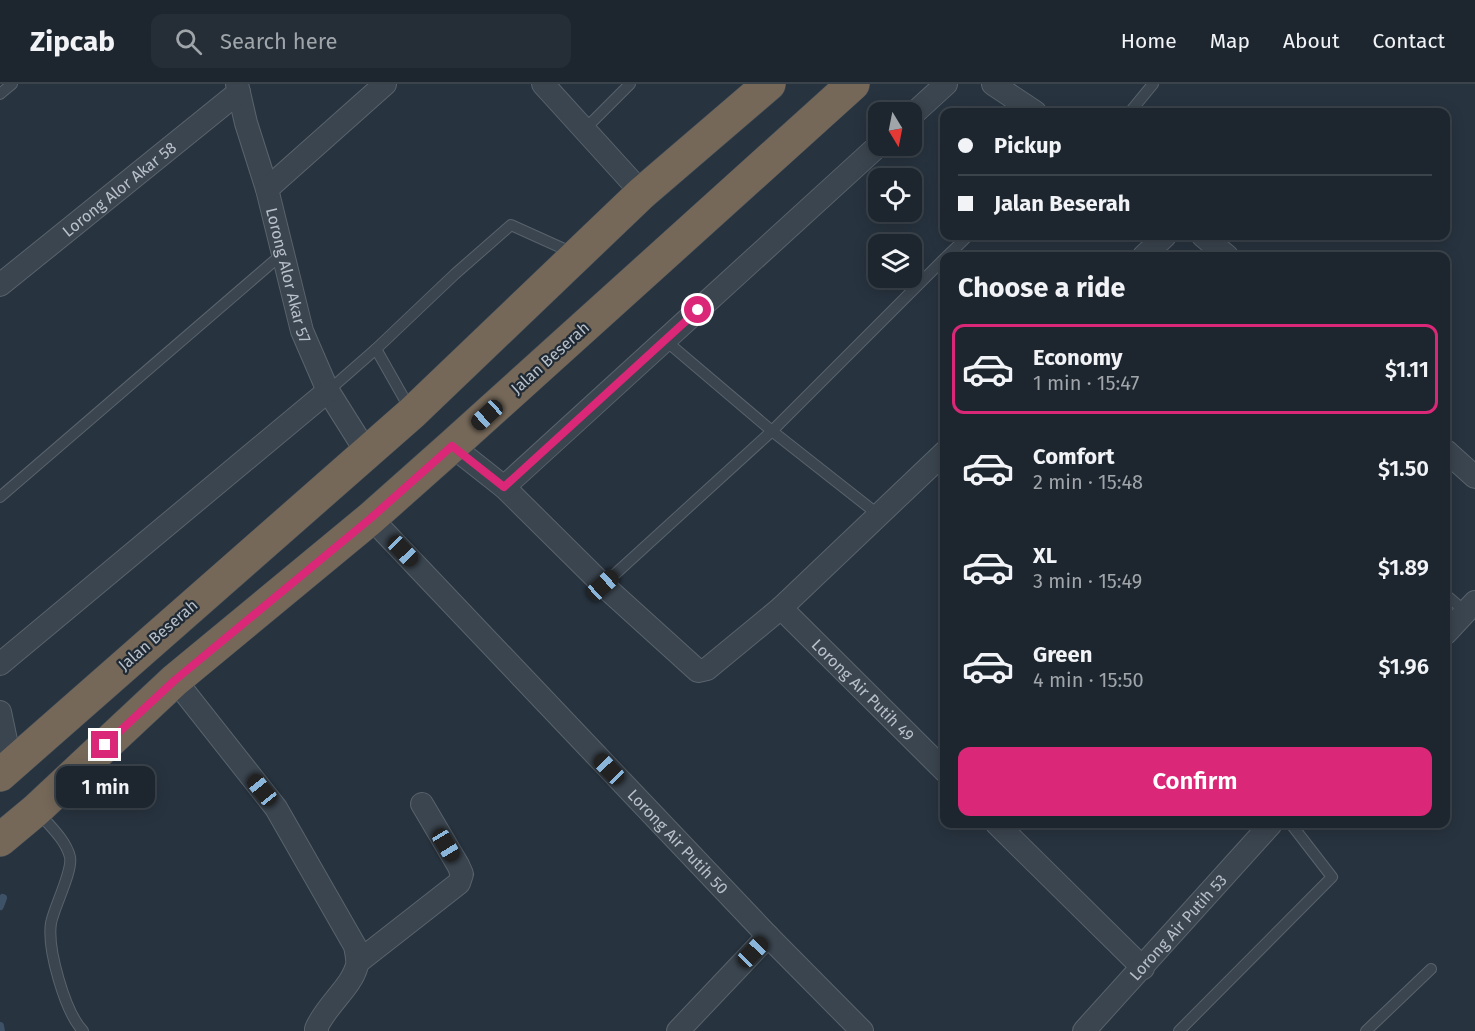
<!DOCTYPE html>
<html lang="en">
<head>
<meta charset="utf-8">
<style>
	body { margin:0; font-family:"Fira Sans",sans-serif; background:#252e37; color:#f1f3f6; height:100vh; display:flex; flex-direction:column; font-size:22px; white-space:nowrap }
	* { box-sizing:border-box; margin:0 }
	p { font-size:20px; color:#a0a5aa }
	.icon { flex:none; width:33px; height:33px; fill:none; stroke:currentColor; stroke-width:2; stroke-linecap:round; stroke-linejoin:round }
	.map { position:relative; flex:1; overflow:hidden }
	.drawer { position:absolute; left:940px; top:168px; width:510px; height:576px; display:flex; flex-direction:column; background:#1d262f; border-radius:12px; box-shadow:0 3px 15px #0003,0 0 0 2px #3b434b }
	.drawer>* { flex:none }
	.top-card { position:absolute; left:940px; top:24px; width:510px; height:132px; border-radius:12px; box-shadow:0 3px 15px #0003,0 0 0 2px #3b434b; display:grid; align-content:center; height:132px; padding:0 18px; background:#1d262f }
	.needle { width:39px; rotate:170deg }
	.tools { position:absolute; left:868px; top:18px; display:grid; gap:12px }
	.tools a { display:grid; place-items:center; width:54px; height:54px; border-radius:12px; background:#1d262f; box-shadow:0 3px 15px #0003,0 0 0 2px #3b434b; font-size:30px }
	.end { position:absolute; width:27px; height:27px; margin:-14px; border:8px solid #db2777; background:#fff; box-shadow:0 0 0 3px #fff }
	.from { border-radius:50% }
	.bubble { position:absolute; height:42px; border-radius:12px; background:#1d262f; box-shadow:0 3px 15px #0003,0 0 0 2px #3b434b; font-size:20px; font-weight:600; line-height:42px; text-align:center }
	.car { position:absolute; width:18px; height:36px; margin:-18px -9px; border-radius:8px; box-shadow:0 0 4px 2px #0007; background:linear-gradient(#222 24%,#8ab4d8 0 40%,#222 0 76%,#8ab4d8 0 86%,#222 0) }
	.top-card b { display:flex; align-items:center; gap:21px; height:57px; font-size:22px }
	.top-card b+b { border-top:2px solid #3b434b }
	.top-card i { width:15px; height:15px; background:#f1f3f6 }
	ul { padding:0; list-style:none }
	li { display:flex; align-items:center; gap:18px; height:90px; margin:0 12px 9px; padding:0 6px; border:3px solid transparent; border-radius:12px }
	li div { flex:1 }
	li b { display:block; font-size:22px }
	li em { font-style:normal; font-weight:600 }
	li.selected { border-color:#db2777 }
	li>.icon { width:54px; height:54px; stroke-width:1.5 }
	h2 { padding:0 18px; font-size:27px; line-height:72px }
	.button { display:flex; gap:12px; margin-top:auto; padding:12px 18px }
	.button a { flex:1; height:69px; border-radius:12px; background:#db2777; color:#fff; font-size:24px; font-weight:600; line-height:69px; text-align:center }
	header { display:flex; align-items:center; gap:36px; box-sizing:border-box; height:84px; padding:0 30px; background:#1d262f; border-bottom:2px solid #3b434b }
	header strong { font-size:28px }
	nav { display:flex; gap:33px; margin-inline-start:auto; font-size:21px }
	.search { width:420px; height:54px; background:#252e37; display:flex; align-items:center; gap:15px; box-sizing:border-box; padding:0 21px; border-radius:12px; color:#a0a5aa; font-size:22px }
	.map>svg:first-child { display:block }
</style>
</head>
<body>
<header>
<strong>Zipcab</strong>
<div class="search"><svg class="icon" aria-label="search" viewBox="0 0 24 24"><circle cx="10" cy="10" r="6"/><path d="M15 15l6 6"/></svg>Search here</div>
<nav><a>Home</a><a>Map</a><a>About</a><a>Contact</a></nav>
</header>
<div class="map">
<svg width="1475" height="947" viewBox="0 0 1475 947">
	<rect width="100%" height="100%" fill="#27333f"/>
	<g fill="none" stroke-linecap="round" stroke-linejoin="round">
		<g stroke="#3e5267" stroke-width="8">
			<path d="M0,822l3,-8"/>
			<path d="M0,942l1,5"/>
		</g>
		<g stroke="#59636d" stroke-width="12">
			<g id="lane">
				<path d="M0,10l12,-10"/>
				<path d="M1130,28l23,-28"/>
				<path d="M584,46l46,-46"/>
				<path d="M947,172l21,-20"/>
				<path d="M666,257l106,90 108,85"/>
				<path d="M328,307l48,-42"/>
				<path d="M410,325l-34,-60 79,-75 56,-49 62,28"/>
				<path d="M0,413l281,-242"/>
				<path d="M603,501l169,-154 173,-173"/>
				<path d="M1446,511l20,17"/>
				<path d="M38,728c11,13 28,28 32,45 3,14 -16,50 -19,66 -4,26 14,89 32,108"/>
				<path d="M1179,947l153,-154 -41,-53"/>
				<path d="M1366,947l65,-62"/>
			</g>
		</g>
		<g stroke="#59636d" stroke-width="24">
			<g id="street">
				<path id="s1" d="M237,0l9,39 21,66 35,142 26,60 39,62"/>
				<path d="M543,0l99,109"/>
				<path d="M993,0l42,28"/>
				<path d="M912,31l34,-31"/>
				<path d="M267,105l118,-105"/>
				<path d="M1203,152l24,20"/>
				<path d="M1144,172l21,-20"/>
				<path id="s2" d="M0,201l239,-193"/>
				<path d="M452,362l52,41 99,98 95,86 9,-2 74,-61 164,-156"/>
				<path d="M1446,367l29,26"/>
				<path d="M504,403l375,-342"/>
				<path id="s3" d="M371,434l397,418 94,95"/>
				<path id="s4" d="M781,524l164,163"/>
				<path d="M1446,549l29,-31"/>
				<path d="M0,580l328,-273"/>
				<path d="M175,596l101,128 79,138c1,6 3,13 2,19 -5,22 -32,41 -41,64l1,2"/>
				<path d="M0,628l11,52"/>
				<path d="M997,740l146,144"/>
				<path d="M358,878l101,-79 3,-9 -4,-9 -36,-61"/>
				<path d="M678,947l90,-95"/>
				<path id="s5" d="M1084,947l187,-207"/>
			</g>
		</g>
		<g stroke="#46505a" stroke-width="34">
			<g id="highway">
				<path d="M0,691l412,-362 230,-220 127,-109"/>
				<path d="M0,756l36,-30 139,-130 196,-162 81,-72 401,-362"/>
			</g>
		</g>
		<use href="#lane" stroke="#3b454f" stroke-width="10"/>
		<use href="#street" stroke="#3b454f" stroke-width="22"/>
		<use href="#highway" stroke="#756859" stroke-width="33"/>
	</g>
	<g fill="none" stroke-linecap="round" stroke-linejoin="round">
		<path stroke="#db2777" stroke-width="8" d="M105,661l70,-65 196,-162 81,-72 52,41 194,-177"/>
	</g>
	<g text-anchor="middle" dominant-baseline="central" stroke-width="4.5" stroke-linejoin="round" paint-order="stroke">
		<g font-size="16" fill="#b8c0ca" stroke="#202a35">
			<text stroke="none"><textPath href="#s2" startOffset="153">Lorong Alor Akar 58</textPath></text>
			<text stroke="none"><textPath href="#s1" startOffset="198">Lorong Alor Akar 57</textPath></text>
			<text transform="translate(550 274) rotate(-42)">Jalan Beserah</text>
			<text transform="translate(158 551) rotate(-41)">Jalan Beserah</text>
			<text stroke="none"><textPath href="#s4" startOffset="116">Lorong Air Putih 49</textPath></text>
			<text stroke="none"><textPath href="#s3" startOffset="446">Lorong Air Putih 50</textPath></text>
			<text stroke="none"><textPath href="#s5" startOffset="140">Lorong Air Putih 53</textPath></text>
		</g>
	</g>
</svg>
<div class="tools">
<a><svg class="needle" viewBox="-14 -14 28 28"><path d="M0-13l5 13h-10z" fill="#e53935"/><path d="M0 13l5-13h-10z" fill="#a0a5aa"/></svg></a>
<a><svg class="icon" aria-label="locate" viewBox="0 0 24 24"><circle cx="12" cy="12" r="6"/><path d="M12 2v4M12 18v4M2 12h4M18 12h4"/></svg></a>
<a><svg class="icon" aria-label="layers" viewBox="0 0 24 24"><path d="M12 4l9 5-9 5-9-5zM3 14l9 5 9-5"/></svg></a>
</div>
<i class="end from" style="left:698px;top:226px"></i>
<i class="end" style="left:105px;top:661px"></i>
<div class="bubble" style="left:56px;top:682px;width:99px">1 min</div>
<i class="car" style="left:487px;top:331px;rotate:228deg"></i>
<i class="car" style="left:403px;top:467px;rotate:136deg"></i>
<i class="car" style="left:603px;top:501px;rotate:48deg"></i>
<i class="car" style="left:609px;top:685px;rotate:316deg"></i>
<i class="car" style="left:262px;top:706px;rotate:321deg"></i>
<i class="car" style="left:446px;top:761px;rotate:149deg"></i>
<i class="car" style="left:753px;top:868px;rotate:44deg"></i>
<div class="top-card">
<b><i class="from"></i>Pickup</b>
<b><i></i>Jalan Beserah</b>
</div>
<section class="drawer">
<h2>Choose a ride</h2>
<ul>
<li class="selected"><svg class="icon" aria-label="car" viewBox="0 0 24 24"><path d="M5 17H2v-5l4-1 3-4h7l3 4 3 1v5h-3M9 17h6M6 11h13"/><circle cx="7" cy="17" r="2"/><circle cx="17" cy="17" r="2"/></svg><div><b>Economy</b><p>1 min · 15:47</p></div><em>$1.11</em></li>
<li><svg class="icon" aria-label="car" viewBox="0 0 24 24"><path d="M5 17H2v-5l4-1 3-4h7l3 4 3 1v5h-3M9 17h6M6 11h13"/><circle cx="7" cy="17" r="2"/><circle cx="17" cy="17" r="2"/></svg><div><b>Comfort</b><p>2 min · 15:48</p></div><em>$1.50</em></li>
<li><svg class="icon" aria-label="car" viewBox="0 0 24 24"><path d="M5 17H2v-5l4-1 3-4h7l3 4 3 1v5h-3M9 17h6M6 11h13"/><circle cx="7" cy="17" r="2"/><circle cx="17" cy="17" r="2"/></svg><div><b>XL</b><p>3 min · 15:49</p></div><em>$1.89</em></li>
<li><svg class="icon" aria-label="car" viewBox="0 0 24 24"><path d="M5 17H2v-5l4-1 3-4h7l3 4 3 1v5h-3M9 17h6M6 11h13"/><circle cx="7" cy="17" r="2"/><circle cx="17" cy="17" r="2"/></svg><div><b>Green</b><p>4 min · 15:50</p></div><em>$1.96</em></li>
</ul>
<div class="button"><a>Confirm</a></div>
</section>
</div>
</body>
</html>
